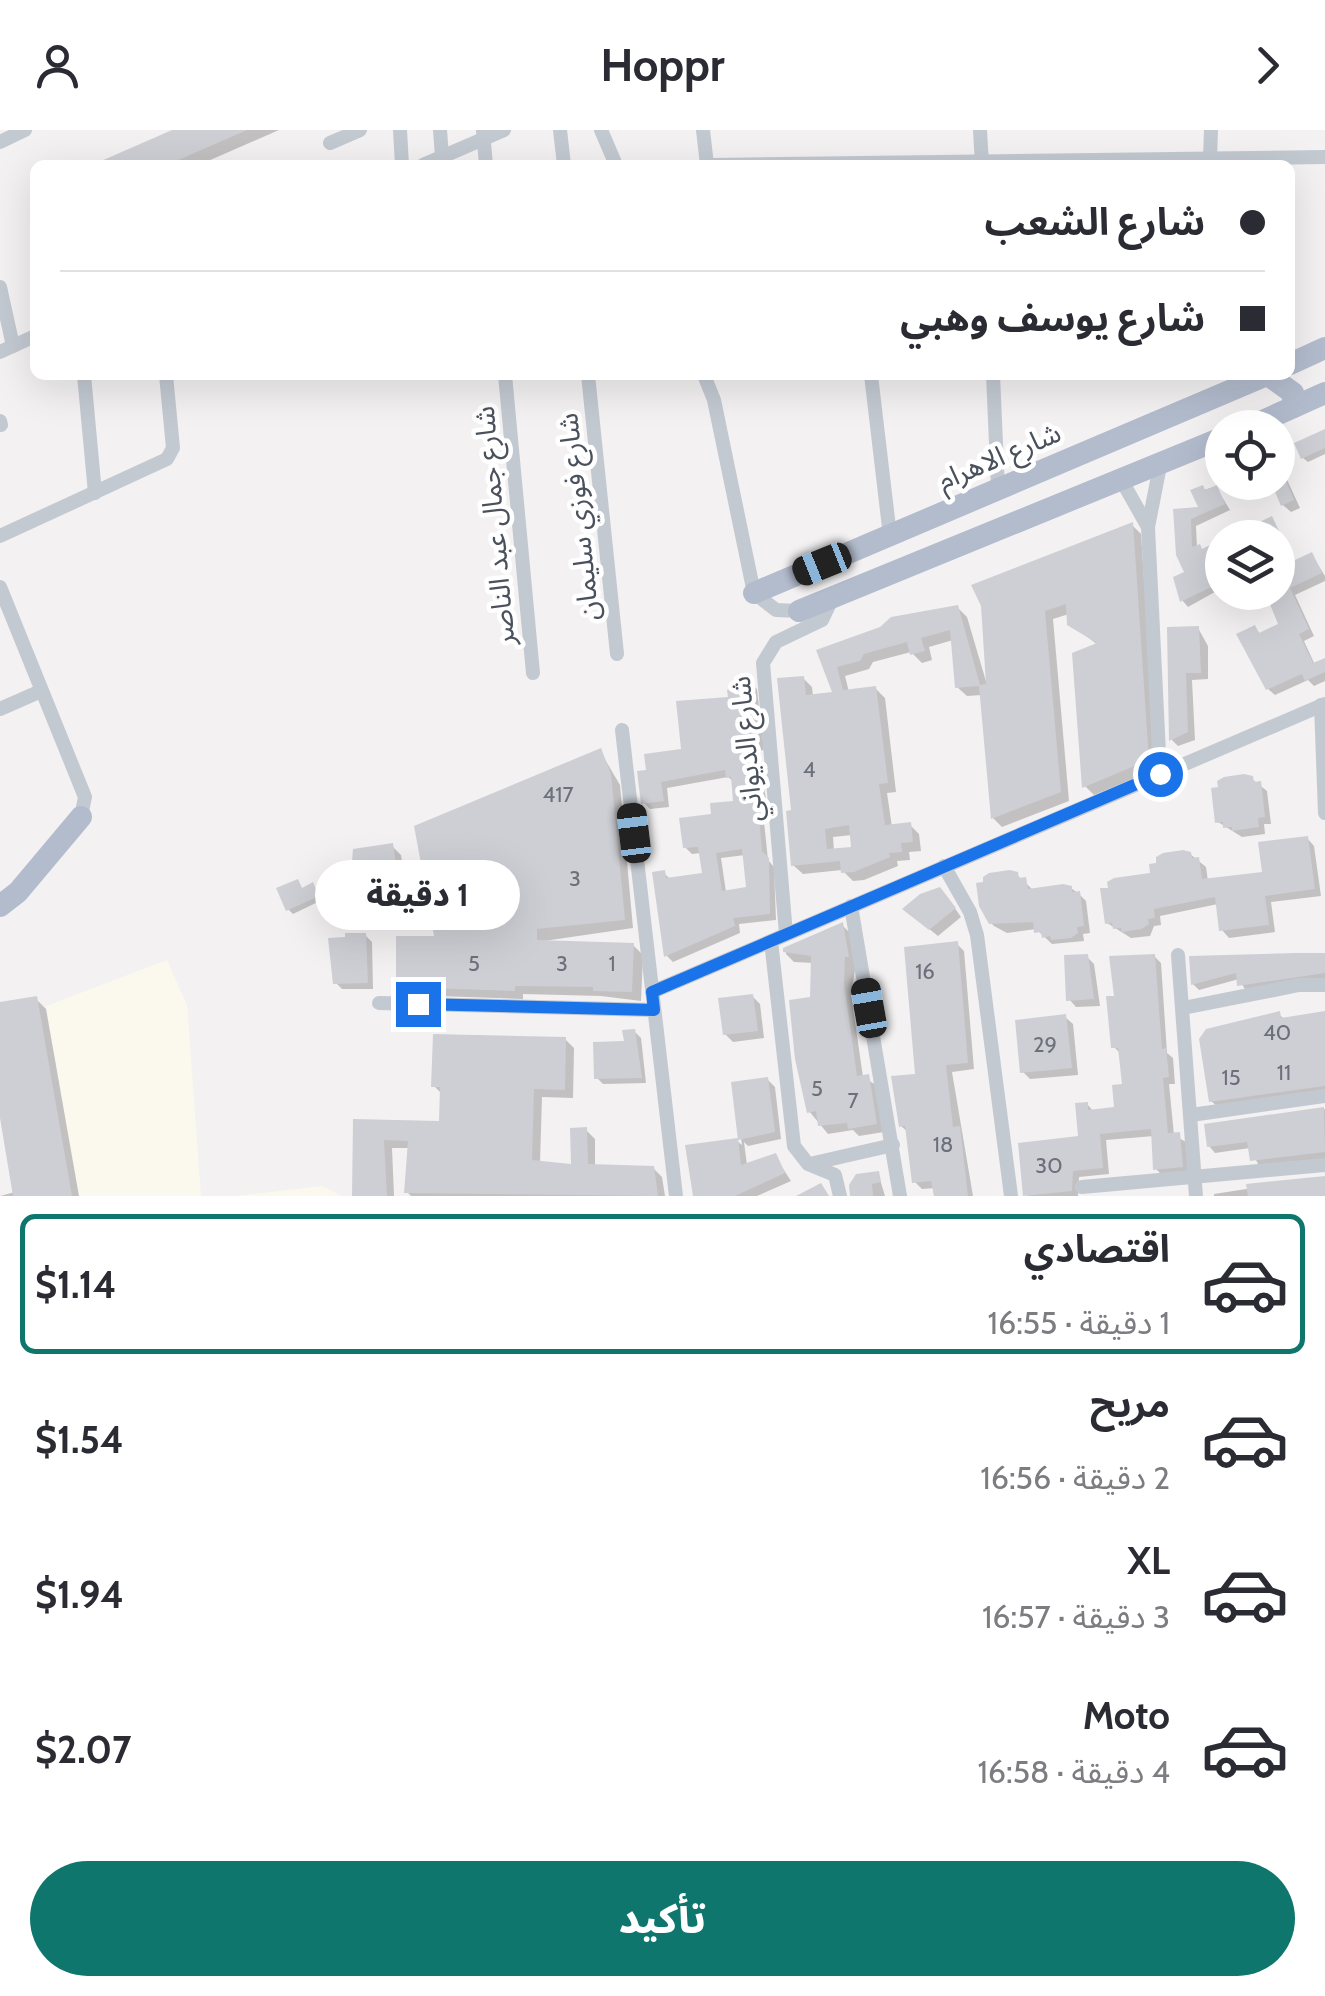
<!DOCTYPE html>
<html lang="ar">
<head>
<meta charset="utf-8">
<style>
	body { margin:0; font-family:Cabin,"Noto Sans Arabic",sans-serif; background:#f2f2f3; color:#2b2b33; direction:rtl; height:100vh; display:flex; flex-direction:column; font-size:38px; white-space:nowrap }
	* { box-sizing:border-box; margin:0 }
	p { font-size:32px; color:#7c7c81 }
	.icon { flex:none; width:55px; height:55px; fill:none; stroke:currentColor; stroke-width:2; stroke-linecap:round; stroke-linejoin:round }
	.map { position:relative; height:1066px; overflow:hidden; direction:ltr }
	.drawer { display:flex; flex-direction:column; background:#fff; flex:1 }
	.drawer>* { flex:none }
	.top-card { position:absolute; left:30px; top:30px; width:1265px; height:220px; border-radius:15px; box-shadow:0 10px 40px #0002; direction:rtl; display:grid; align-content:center; height:220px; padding:0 30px; background:#fff }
	.controls { position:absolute; left:1205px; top:280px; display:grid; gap:20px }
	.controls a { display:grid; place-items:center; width:90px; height:90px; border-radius:50%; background:#fff; box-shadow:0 10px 40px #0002; font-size:50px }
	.end { position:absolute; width:45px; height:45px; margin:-22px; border:12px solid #1a73e8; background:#fff; box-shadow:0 0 0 5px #fff }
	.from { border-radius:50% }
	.bubble { position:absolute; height:70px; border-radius:35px; background:#fff; box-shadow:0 10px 40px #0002; font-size:32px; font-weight:800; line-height:70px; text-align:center; direction:rtl }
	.car { position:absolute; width:30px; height:60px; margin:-30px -15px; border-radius:12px; box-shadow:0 0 8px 2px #0007; background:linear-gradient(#222 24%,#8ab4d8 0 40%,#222 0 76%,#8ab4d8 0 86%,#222 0) }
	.top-card b { display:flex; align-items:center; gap:35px; height:95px; font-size:38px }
	.top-card b+b { border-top:2px solid #e1e1e2 }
	.top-card i { width:25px; height:25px; background:#2b2b33 }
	ul { padding:18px 0 0; list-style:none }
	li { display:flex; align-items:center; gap:30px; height:140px; margin:0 20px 15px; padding:0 10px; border:5px solid transparent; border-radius:15px }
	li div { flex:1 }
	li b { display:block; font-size:38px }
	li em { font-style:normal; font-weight:800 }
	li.selected { border-color:#0f766e }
	li>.icon { width:90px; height:90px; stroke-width:1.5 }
	.primary-button { display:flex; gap:20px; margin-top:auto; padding:20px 30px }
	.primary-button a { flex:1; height:115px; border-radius:60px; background:#0f766e; color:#fff; font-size:40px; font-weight:800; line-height:115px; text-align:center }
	header { display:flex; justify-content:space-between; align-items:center; height:130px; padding:0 30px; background:#fff; font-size:45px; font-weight:800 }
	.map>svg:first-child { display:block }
</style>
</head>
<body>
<header><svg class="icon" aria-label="forward" viewBox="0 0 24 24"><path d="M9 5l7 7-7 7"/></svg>Hoppr<svg class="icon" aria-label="person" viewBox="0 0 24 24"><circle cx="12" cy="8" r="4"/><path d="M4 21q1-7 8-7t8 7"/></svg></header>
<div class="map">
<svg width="1325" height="1066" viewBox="0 0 1325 1066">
	<rect width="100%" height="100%" fill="#f3f1f1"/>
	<g fill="#fbf9ed">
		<path d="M167,830l20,45 14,191h-122l-33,-190z"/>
		<path d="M322,1056l20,10h-106z"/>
	</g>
	<g fill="#0003" fill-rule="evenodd">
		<path d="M178,0h101l-80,35h-96z"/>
		<path d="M1325,302v22l-17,8 -5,-4z"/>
		<path d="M1278,330l22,48 -9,4 -8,-7 -5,-23z"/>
		<path d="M1243,352h19l-13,6z"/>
		<path d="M1216,357l14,23 -34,16 1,22 7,3 18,-9v46l-34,19 -6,-7 5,-26 -11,-63 26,-2 -8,-17z"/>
		<path d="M1271,389l24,44 17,-8 13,21v5l-30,14 19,41 -10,5 11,24 10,-4v20l-11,5 -6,-6 -33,15 -7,-6 -13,-61 6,7 21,-10 -4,-87z"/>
		<path d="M1132,395l9,9 16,235 -63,26 -9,-9 13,-141 -28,-21 -1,-10 -16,5 16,182 -67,26 -9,-9 -11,-123 -15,1 -10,-9 -4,-47 -24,7 3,13 -10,3 -11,-11 -38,10 -4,7 -24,7 4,16 27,-3 9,9 11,94 -9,1 5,34 18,-2 9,9 2,17 -12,1 1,8 -13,1 1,5 -34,14 -11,1 -11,-11 -39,4 -10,-9 10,-187 9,9 1,10 22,-3 -16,-42 139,-44 9,9 21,71 -4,-82zM852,705l1,14 -19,2 -1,-14z"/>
		<path d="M1198,498l10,18v33l-16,1 3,60 -17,6 -6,-6 -2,-111z"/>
		<path d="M751,553l6,6 7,61 -6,1 10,60 -5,1 5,48 6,7 2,53 -37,4 1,9 -67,29 -6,-6 -12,-82 9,-1 7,7 34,-5 -4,-22 -9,1 -7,-7 29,-31 22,-13 -2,-21 -6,-5 -61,11 2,19 -19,2 -6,-6 39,-52zM745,725l4,34 -23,3 -5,-34z"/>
		<path d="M600,621l20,34 13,143 -96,14 96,3 10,10 -2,46 -40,-5 -78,-2v5l-115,-4 -9,-9 38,-47 -7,-36 -63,9 -9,-10 34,-56 9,9 3,19 21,-3z"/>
		<path d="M1252,649l15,12 4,33h-7l1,10 -23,3 -24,-15z"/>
		<path d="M1307,708l7,8 7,50 -50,6 4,30 -46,6 -7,-8 -4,-26 -58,12 1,9 -7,1 -4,10 -19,2 -24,-15 46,-47 37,-22 16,13 2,14 57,-7z"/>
		<path d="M1017,745l16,15 38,-2 8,6 7,7 4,32 -7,1 1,7 -32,3 -16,-15 -29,4 -13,-7 -9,-9z"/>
		<path d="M297,752l6,8 10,-5 9,15 -29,14 -5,-5z"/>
		<path d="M947,767l14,20 -23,19 -25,-20z"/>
		<path d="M842,795l8,8 6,31 -5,30 12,83 13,8 8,47 -25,4 -6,-6 -25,4 -19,-23 5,-148 -20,-1 -8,-8v-5z"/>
		<path d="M365,805l7,7 1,47h-31l-6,-6 12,-43z"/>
		<path d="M957,814l7,7 10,118 -22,3 21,124h-37l-1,-8 -13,1 -7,-7 -6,-49 -8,-7z"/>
		<path d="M1154,826l7,7 6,90 6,5 2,26h-6l5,51 12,7 2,31 -25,3 -7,-7 -2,-33 -48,4 3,34 -30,3 -1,19h-51l54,-57 6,-35 7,8 23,-3 8,-23 -3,-31 -8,-8 3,-49z"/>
		<path d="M1325,826v23l-79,12 -7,-12 -40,11 -6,-6 -2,-25z"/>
		<path d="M1087,827l7,7 6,42 -24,1 -7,-8z"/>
		<path d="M752,866l8,8 4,34 -31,4 -8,-8z"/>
		<path d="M36,869l10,10 33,187h-79l15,-4 -15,-89v-98z"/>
		<path d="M1279,884l6,6 40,-6v78l-107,15 -7,-6z"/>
		<path d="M1065,887l8,7 5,51 -48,4 -7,-7z"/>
		<path d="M634,901l7,7 5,45 -43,1 -6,-6z"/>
		<path d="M565,909l9,9 -1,50 -31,-1 -2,66 34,3 12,-36 9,9v28l58,1 9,9 3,19h-254l-4,-4 3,-44h-18l2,48h-39l1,-74 86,2v-30l-8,-8z"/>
		<path d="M768,950l7,7 6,52 -33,7 -4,-4 3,23 28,-9 16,25 -34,15h-61l41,-55 5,4 -8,-61z"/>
		<path d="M1325,979v51l-66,6 -9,-18 -35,5 -6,-7 -3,-20z"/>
		<path d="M878,1043l7,23h-32z"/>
		<path d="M1325,1047v19h-111v-2z"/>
	</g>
	<g fill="#cecfd5" fill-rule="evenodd">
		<path d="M172,0h75l-80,35h-75z"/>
		<path d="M1325,299v19l-24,11 -7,-16z"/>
		<path d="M1278,332l16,38 -13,6 -10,-24h7z"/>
		<path d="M1203,355l2,5 12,-5 8,19 -34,15 1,28 8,-3 2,5 20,-10v43l-42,20 -7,-25 11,-5 -8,-17 -3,-46 25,-2 -8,-17z"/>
		<path d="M1272,386l21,45 19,-9 10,21 -32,15 19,41 -10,5 14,29 12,-5v14l-20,9 -3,-7 -36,16 -30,-56 19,-9 4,8 19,-9 -13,-32h13v-54h-51z"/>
		<path d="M1133,392l16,238 -67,28 -10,-135 25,-10 -30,-18 -1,-21 -21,7 16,181 -70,27 -12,-133 -24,2 -5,-58 -29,8 4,13 -15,4 -3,-13 -43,12 -4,7 -23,6 6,23 33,-4 12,97 -9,1 6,41 26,-3 2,20 -12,1 1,9 -13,1 1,4 -36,15 -13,1 -1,-12 -49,5 -5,-55 5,-1 -14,-132 27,-2 2,19 26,-3 -16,-42 64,-23 11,-10 67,-12 22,80 6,-1 -5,-78 -10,-21zM849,695l2,22 -24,2 -2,-20z"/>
		<path d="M1199,496l2,47h-15l2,59 -19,9 -2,-114z"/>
		<path d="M751,550l8,64 -6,1 10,60 -5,1 4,45 7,7 1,56 -37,4 2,8 -71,31 -12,-85 13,-2 1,8 36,-5 -4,-26 -15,1 -4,-30 32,-4 -1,-11 23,-2 -2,-24 -5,1 -1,-8 -64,12 3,19 -23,3 -4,-33 9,-1 -2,-16 37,-5 -5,-48 52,-4 -1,-7zM742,719l4,38 -24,4 -6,-38z"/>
		<path d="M601,618l10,26 14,146 -88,9v11l97,3 -2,49 -39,-1v-4l-78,-1v5l-119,-4v-51h38l-8,-43 -71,10 -9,-28 5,-1 2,-25 40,-6 4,29 25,-3 -8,-43z"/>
		<path d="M1244,644l9,2 1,6 7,-1 4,36 -7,1 1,9 -27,4v-4l-9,1v-6l-8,1 -4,-35 7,-1 -1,-6 7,-4z"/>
		<path d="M1308,706l7,53 -50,7 4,29 -50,6 -4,-34 -61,12 1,9 -7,1 1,5 -7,5 -20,3 -1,-4 -8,1 -1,-6 -7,1 -5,-36h8l-1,-6 7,-4 36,-5 -1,-9 7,-1v-6l7,-4 20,-3 8,2 1,6 7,-1 3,22 60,-7 -4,-30z"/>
		<path d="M1010,740l8,2 1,6 7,-1 2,12 35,-5 9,2v6l8,-1 4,35 -7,1 1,6 -7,5 -20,2 -1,-4 -8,2 -1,-6 -7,1 -1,-11 -44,2 -10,-18 -3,-23 7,-1v-5l6,-4z"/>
		<path d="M298,749l4,9 11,-6 6,14 -33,15 -10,-23z"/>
		<path d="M940,757l16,21 -27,22 -27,-21 18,-15z"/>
		<path d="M843,792l6,35h-4l-1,27 13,92 12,-2 8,50 -29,5 -1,-6 -29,3 -2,-15 -9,2 -12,-54 -6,-59 21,-3 1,-41 -28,-4v-4z"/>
		<path d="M345,803h21l2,50 -35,1 -5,-46 17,-1z"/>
		<path d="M958,811l10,122 -22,2 7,62 7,-1 8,70h-34l-3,-15 -19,2 -7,-57 -6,1 -8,-51 24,-2 -11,-127z"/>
		<path d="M1296,823h29v20l-88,13 -1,-13 -45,12 -2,-29z"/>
		<path d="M1088,824l6,45 -28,2 -2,-46z"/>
		<path d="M1155,824l7,95 4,-1 3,29 -6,1 5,55 12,-1 3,35 -30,3 -2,-41 -51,5 3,34 -30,3 -1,20 -49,5 -5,-53 60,-7 -3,-33 13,-1v8l26,-3 -2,-22 10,-1 -4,-36h-7l-5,-52h8l-5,-40z"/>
		<path d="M753,864l5,37 -35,4 -5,-37z"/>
		<path d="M37,866l35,200h-59l-13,-78v-116z"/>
		<path d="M1280,881l1,7 44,-7v75l-116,16 -10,-63 7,-10z"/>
		<path d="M1066,884l6,54 -52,5 -5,-53z"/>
		<path d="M635,899l7,49 -48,1 -1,-37 31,-1 -2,-11z"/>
		<path d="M433,904l133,3 -1,53 -31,-1 -2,71 39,4 -1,-36 17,-1 1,37 66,2 4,30 -254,-3 4,-52 -24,-1 3,56h-35l1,-77 86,2 1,-34h-9z"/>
		<path d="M768,947l7,55 -37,8 -7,-58z"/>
		<path d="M1324,977l1,45 -75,9 -3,-19 -40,5 -3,-23z"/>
		<path d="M738,1008l3,27 35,-12 9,20 -50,23h-42l-8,-51z"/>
		<path d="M879,1041l2,11 -9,2 1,12h-23l-1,-11 7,-11z"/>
		<path d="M1325,1046v20h-77l-2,-12z"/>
		<path d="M821,1053l8,13h-33z"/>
	</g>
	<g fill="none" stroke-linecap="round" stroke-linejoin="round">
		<g stroke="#c3c9d1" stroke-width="14">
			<path d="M400,0l2,35"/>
			<path d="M440,0l2,27"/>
			<path d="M560,0l4,35"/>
			<path d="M601,0l15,35"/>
			<path d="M703,0l4,35"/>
			<path d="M980,0l2,35"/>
			<path d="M483,1l3,34"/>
			<path d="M0,12l25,-12"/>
			<path d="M330,13l30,-13"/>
			<path d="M1210,29l1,-29"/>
			<path d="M423,35l81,-35"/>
			<path d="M713,35l612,-8"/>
			<path d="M0,157l13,59"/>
			<path d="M0,222l35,-16"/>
			<path d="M84,245l11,118"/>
			<path d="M505,245l28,298"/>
			<path d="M588,245l29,279"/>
			<path d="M704,245l10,25 40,193 22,17 23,1"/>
			<path d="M871,245l19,161"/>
			<path d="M993,245l5,114"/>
			<path d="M0,291l1,4"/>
			<path d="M1122,351l26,46"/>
			<path d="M0,406l167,-77 6,-11 -7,-73"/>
			<path d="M0,457l85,210 -4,20"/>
			<path d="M1321,575l4,108"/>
			<path d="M0,579l41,-18"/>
			<path d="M622,600l54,466"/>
			<path d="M1160,644l-12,-247 12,-61"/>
			<path d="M944,736l26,46 7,23 34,261"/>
			<path d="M851,776l49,290"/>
			<path d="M786,804l-23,-271 13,-21 46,-22 11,-23"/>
			<path d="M771,811l23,205 14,18 27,11 5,21"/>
			<path d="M1178,825l18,241"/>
			<path d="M652,862l673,-288"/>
			<path d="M379,873l275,7"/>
			<path d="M1183,878l116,-23h26"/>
			<path d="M1191,985l134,-19"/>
			<path d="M814,1033l79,-18"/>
			<path d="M1082,1057l243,-22"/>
		</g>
		<g stroke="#b3bccd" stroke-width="22">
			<path d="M1290,234l35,-16"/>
			<path d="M1268,245l25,18v14"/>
			<path d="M1247,298l78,-35"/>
			<path d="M754,463l513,-218"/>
			<path d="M799,481l423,-173"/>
			<path d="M0,776l18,-14 63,-75"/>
		</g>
	</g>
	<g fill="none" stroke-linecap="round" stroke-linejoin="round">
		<path stroke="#1a73e8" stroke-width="12" d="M418,874l236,6 -2,-18 508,-218"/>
	</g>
	<g text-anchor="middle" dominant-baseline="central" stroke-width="9" stroke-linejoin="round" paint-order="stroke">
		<g font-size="22" fill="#6b707b">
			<text x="809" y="639">4</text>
			<text x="558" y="664">417</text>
			<text x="575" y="748">3</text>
			<text x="474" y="833">5</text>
			<text x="562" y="833">3</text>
			<text x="612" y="833">1</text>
			<text x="925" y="841">16</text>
			<text x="1277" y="902">40</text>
			<text x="1045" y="914">29</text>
			<text x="1284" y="942">11</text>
			<text x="1231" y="947">15</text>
			<text x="817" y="958">5</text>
			<text x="853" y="970">7</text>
			<text x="943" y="1014">18</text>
			<text x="1049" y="1035">30</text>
		</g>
		<g font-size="28" fill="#4a515d" stroke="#fff">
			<text transform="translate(999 326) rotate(-23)">شارع الاهرام</text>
			<text transform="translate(578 387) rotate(-96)">شارع فوزي سليمان</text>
			<text transform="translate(494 396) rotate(-95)">شارع جمال عبد الناصر</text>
			<text transform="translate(746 619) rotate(-95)">شارع الديواني</text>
		</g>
	</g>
</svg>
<div class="controls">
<a><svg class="icon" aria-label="locate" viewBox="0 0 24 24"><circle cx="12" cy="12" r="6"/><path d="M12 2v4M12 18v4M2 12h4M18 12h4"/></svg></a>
<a><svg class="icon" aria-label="layers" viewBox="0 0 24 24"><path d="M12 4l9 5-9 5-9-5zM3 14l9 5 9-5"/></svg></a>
</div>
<i class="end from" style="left:1160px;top:644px"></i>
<i class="end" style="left:418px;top:874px"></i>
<div class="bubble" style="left:315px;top:730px;width:205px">1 دقيقة</div>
<i class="car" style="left:822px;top:434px;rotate:248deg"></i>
<i class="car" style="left:634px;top:703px;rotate:353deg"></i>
<i class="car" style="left:869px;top:878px;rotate:350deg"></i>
<div class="top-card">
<b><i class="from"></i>شارع الشعب</b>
<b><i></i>شارع يوسف وهبي</b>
</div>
</div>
<section class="drawer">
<ul>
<li class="selected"><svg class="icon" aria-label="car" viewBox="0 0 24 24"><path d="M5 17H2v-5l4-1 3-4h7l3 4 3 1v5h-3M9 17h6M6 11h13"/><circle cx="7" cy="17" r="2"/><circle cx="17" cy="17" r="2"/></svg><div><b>اقتصادي</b><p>1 دقيقة · 16:55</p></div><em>$1.14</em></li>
<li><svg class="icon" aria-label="car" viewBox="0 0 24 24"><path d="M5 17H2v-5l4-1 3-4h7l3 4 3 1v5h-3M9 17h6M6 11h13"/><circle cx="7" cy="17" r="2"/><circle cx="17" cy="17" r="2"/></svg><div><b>مريح</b><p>2 دقيقة · 16:56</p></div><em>$1.54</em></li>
<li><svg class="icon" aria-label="car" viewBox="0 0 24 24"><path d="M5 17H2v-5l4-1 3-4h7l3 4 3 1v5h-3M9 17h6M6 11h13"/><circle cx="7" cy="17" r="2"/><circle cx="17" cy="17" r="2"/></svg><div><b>XL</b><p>3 دقيقة · 16:57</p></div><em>$1.94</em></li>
<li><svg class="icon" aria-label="car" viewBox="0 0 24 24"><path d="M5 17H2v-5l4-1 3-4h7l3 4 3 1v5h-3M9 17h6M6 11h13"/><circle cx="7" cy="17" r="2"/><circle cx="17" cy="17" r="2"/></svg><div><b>Moto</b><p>4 دقيقة · 16:58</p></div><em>$2.07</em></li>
</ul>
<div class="primary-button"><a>تأكيد</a></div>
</section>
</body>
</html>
